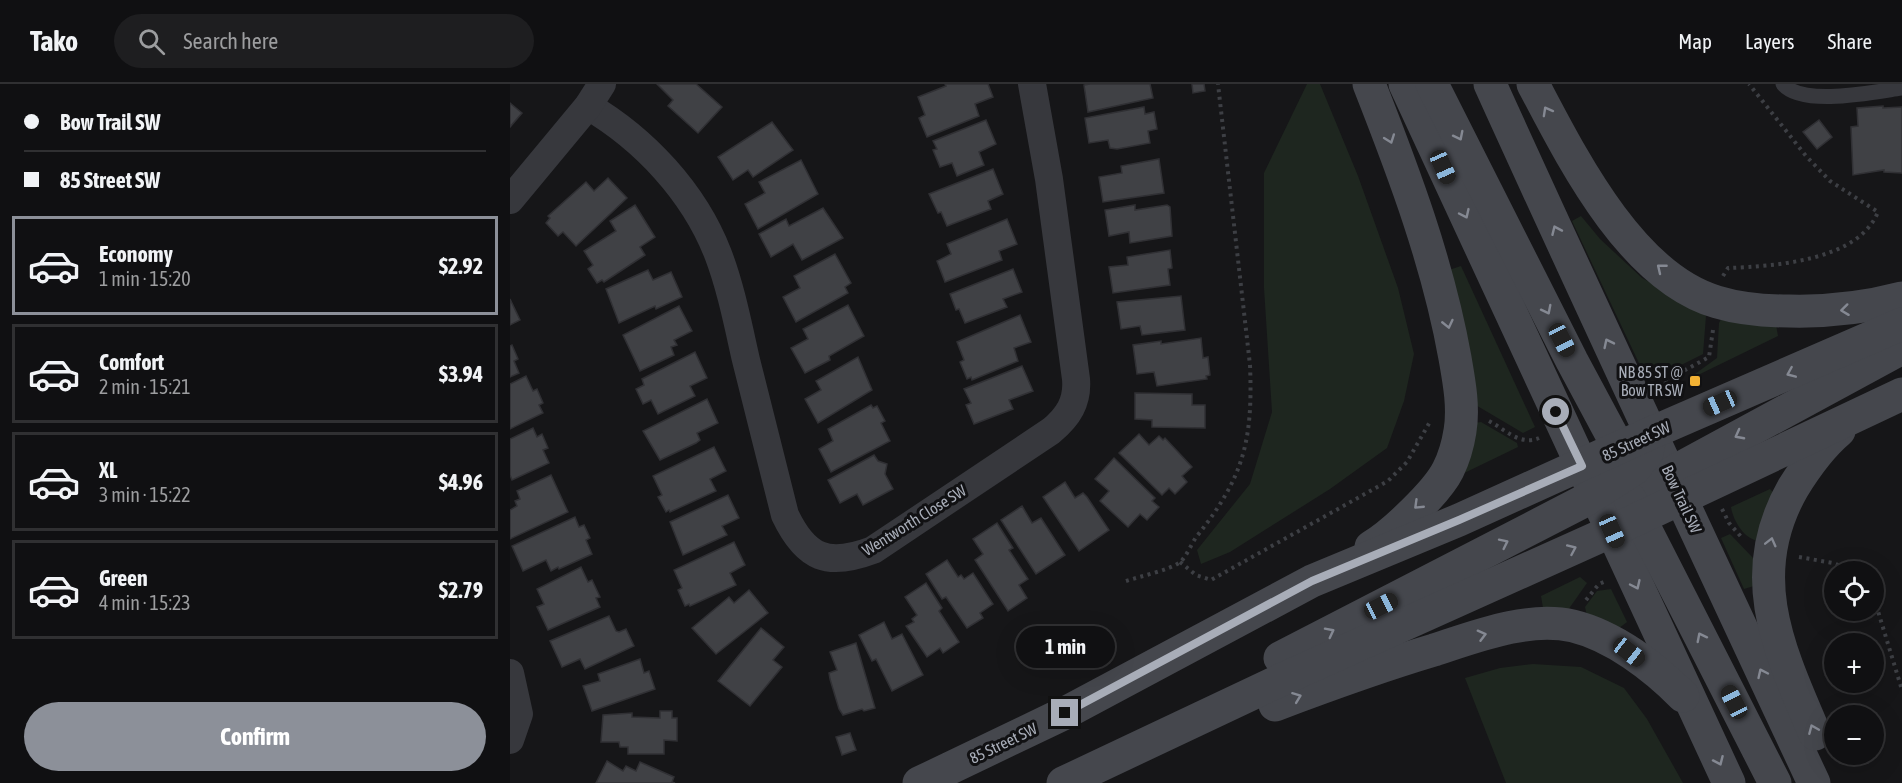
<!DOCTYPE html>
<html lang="en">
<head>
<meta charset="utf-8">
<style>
	body { margin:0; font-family:"Asap Condensed",sans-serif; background:#1e1e20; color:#f1f3f6; height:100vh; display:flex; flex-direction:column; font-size:22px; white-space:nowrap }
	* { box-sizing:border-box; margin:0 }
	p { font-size:20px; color:#9c9d9f }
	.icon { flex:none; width:33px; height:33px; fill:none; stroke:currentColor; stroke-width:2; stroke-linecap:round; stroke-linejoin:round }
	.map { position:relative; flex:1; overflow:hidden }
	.drawer { display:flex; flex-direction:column; background:#101012; width:510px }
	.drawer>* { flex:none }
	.guide { display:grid; align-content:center; height:132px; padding:0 24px; background:#101012 }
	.tools { position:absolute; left:1314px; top:477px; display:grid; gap:12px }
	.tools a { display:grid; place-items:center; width:60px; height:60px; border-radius:50%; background:#101012; box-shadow:0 6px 24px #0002,0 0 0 2px #303032; font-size:30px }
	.end { position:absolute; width:27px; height:27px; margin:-14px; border:8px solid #a8adb8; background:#111; box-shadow:0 0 0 3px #111 }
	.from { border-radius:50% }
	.bubble { position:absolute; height:42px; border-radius:21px; background:#101012; box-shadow:0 6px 24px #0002,0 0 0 2px #303032; font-size:20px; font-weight:700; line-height:42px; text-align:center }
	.car { position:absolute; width:18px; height:36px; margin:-18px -9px; border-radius:8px; box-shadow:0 0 4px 2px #0007; background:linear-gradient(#222 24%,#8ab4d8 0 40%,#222 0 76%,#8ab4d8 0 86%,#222 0) }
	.guide b { display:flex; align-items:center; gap:21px; height:57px; font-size:22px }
	.guide b+b { border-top:2px solid #303032 }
	.guide i { width:15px; height:15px; background:#f1f3f6 }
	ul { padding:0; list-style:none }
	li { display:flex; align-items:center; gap:18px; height:99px; margin:0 12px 9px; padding:0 12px; border:3px solid #303032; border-radius:0px }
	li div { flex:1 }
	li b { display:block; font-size:22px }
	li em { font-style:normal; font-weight:700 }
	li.active { border-color:#8c9099 }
	li>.icon { width:54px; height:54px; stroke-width:1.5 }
	.button { display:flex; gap:12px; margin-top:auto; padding:12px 24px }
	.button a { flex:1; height:69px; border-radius:36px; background:#8c9099; color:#fff; font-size:24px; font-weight:700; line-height:69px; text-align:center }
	header { display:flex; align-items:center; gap:36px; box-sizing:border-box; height:84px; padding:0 30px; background:#101012; border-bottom:2px solid #303032 }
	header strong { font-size:28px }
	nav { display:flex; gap:33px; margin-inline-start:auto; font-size:21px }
	.search { width:420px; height:54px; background:#1e1e20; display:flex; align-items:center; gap:15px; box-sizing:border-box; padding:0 21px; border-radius:33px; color:#9c9d9f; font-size:22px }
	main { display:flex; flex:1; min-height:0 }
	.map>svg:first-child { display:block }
</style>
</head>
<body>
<header>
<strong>Tako</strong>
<div class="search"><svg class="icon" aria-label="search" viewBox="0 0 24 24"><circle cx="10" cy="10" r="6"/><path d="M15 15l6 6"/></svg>Search here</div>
<nav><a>Map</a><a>Layers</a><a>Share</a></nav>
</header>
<main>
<section class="drawer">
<div class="guide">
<b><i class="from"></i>Bow Trail SW</b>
<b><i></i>85 Street SW</b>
</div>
<ul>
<li class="active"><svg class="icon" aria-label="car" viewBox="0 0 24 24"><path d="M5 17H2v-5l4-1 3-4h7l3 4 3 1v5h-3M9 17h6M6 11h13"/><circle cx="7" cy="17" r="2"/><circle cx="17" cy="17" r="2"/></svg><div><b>Economy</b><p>1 min · 15:20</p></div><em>$2.92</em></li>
<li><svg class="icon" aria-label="car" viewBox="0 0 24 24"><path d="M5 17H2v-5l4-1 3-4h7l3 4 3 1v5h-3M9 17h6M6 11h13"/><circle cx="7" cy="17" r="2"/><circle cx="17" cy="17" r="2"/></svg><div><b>Comfort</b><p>2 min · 15:21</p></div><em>$3.94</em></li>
<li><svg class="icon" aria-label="car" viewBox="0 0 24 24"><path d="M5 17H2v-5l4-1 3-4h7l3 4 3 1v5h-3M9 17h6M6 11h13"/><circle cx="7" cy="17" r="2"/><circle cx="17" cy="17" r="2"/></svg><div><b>XL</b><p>3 min · 15:22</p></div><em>$4.96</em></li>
<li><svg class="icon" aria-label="car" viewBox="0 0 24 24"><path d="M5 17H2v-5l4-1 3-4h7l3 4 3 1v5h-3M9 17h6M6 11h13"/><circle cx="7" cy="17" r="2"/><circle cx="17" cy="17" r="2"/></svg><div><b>Green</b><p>4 min · 15:23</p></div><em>$2.79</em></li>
</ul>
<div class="button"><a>Confirm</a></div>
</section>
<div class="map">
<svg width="1392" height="699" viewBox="0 0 1392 699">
	<rect width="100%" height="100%" fill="#161618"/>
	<g fill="#1e261f">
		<path d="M797,0h13l38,92 40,112 16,66 -10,47 -17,47 -57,41 -100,63 -29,12 -4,-14 53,-66 22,-72 -8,-124v-115z"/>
		<path d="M1071,132l19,23 42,39 61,33 3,5 -3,38 -32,16 -1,-3 -24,11 -74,-157z"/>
		<path d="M951,182l74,161 -12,6 -49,-29 -25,-134z"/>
		<path d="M1212,233l54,8 2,11 -82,40 -1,-2 22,-16 2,-35z"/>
		<path d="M971,338l36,21 1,4 -62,30 18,-54z"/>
		<path d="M1260,405l7,8 -19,44c-15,-3 -25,-21 -27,-34z"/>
		<path d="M1220,450l24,25v27l-10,3 -23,-51z"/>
		<path d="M1070,493l7,6 -19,27 -25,-2 -2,-12z"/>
		<path d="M1101,505l16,33 -8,6 -32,-12 -2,-9 12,-16z"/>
		<path d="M1023,580l48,3 43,21 23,31 36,64h-177l-41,-105 35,-10z"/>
	</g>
	<g fill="#404145" stroke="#303034" stroke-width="1.5">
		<path d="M147,0h39l26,23 -24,26 -30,-27 5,-6z"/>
		<path d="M435,0h43l5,13 -18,7 4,12 -52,21 -8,-19 6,-3 -7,-18 28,-11z"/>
		<path d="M580,0h60l3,14 -65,14 -4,-27z"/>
		<path d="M682,0h12l1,7 -12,2z"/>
		<path d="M0,19l12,10 -12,14z"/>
		<path d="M1373,22v2l19,-1v66l-18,-1v-2l-31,5 -2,-48 7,-1 -1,-18z"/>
		<path d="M634,23l1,7 9,-2 3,17 -9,2 2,12 -33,6 -7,-1 -2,-8 -19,3 -4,-25z"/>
		<path d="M476,36l10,24 -17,8 5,13 -27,11 -5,-13 -12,4 -7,-17 4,-1 -4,-8z"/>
		<path d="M1309,36l13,17 -15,12 -14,-17z"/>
		<path d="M262,38l21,28 -40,27 -5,-7 -15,10 -15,-23z"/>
		<path d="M649,75l5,34 -61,9 -4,-25 23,-4 -1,-7z"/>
		<path d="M291,76l17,34 -60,35 -13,-25 20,-11 -6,-11z"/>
		<path d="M483,85l10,25 -15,7 3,8 -44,17 -6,-14 -3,1 -9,-19z"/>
		<path d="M98,94l19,20 -51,48 -13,-14 -5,4 -12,-13 4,-5 -2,-2 38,-34 8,9z"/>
		<path d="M125,121l20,32 -15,10 5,8 -41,27 -2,-2 -5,3 -9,-14 5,-4 -9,-14 32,-20 -6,-10z"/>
		<path d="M625,121v5l32,-5 3,2 2,29 -42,7 -1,-11 -20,4 -4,-26z"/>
		<path d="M313,124l20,30 -41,22 -9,-16 -22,13 -12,-23 27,-15 3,7z"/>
		<path d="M497,135l10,25 -18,7 3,9 -57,22 -8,-21 14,-7 -4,-10z"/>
		<path d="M660,166l2,18 -4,1 2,16 -57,8 -4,-26 19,-2 -1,-8z"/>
		<path d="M325,170l16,29 -6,4 3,6 -52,29 -13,-25 17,-9 -6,-12z"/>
		<path d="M503,185l9,23 -19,7 4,8 -42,16 -6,-14 -3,1 -6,-16z"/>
		<path d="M138,186l5,10 18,-8 11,25 -26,12 -1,-3 -36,17 -13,-34z"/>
		<path d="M671,212l4,34 -43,5 -2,-9 -19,3 -4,-27z"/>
		<path d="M0,215l10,21 -10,5z"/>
		<path d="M338,221l16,31 -35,20 1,4 -25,13 -14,-25 17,-9 -5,-10z"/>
		<path d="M169,222l13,25 -18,9 3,5 -6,2 3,8 -34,16 -17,-36z"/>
		<path d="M510,231l11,27 -17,6 4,13 -46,19 -1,-3 -4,2 -7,-17 4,-2 -7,-18z"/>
		<path d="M691,254l2,20 5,-1 2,18 -4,1 1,3 -50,7 -3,-14 -17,2 -4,-29 28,-4v3z"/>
		<path d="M2,261l6,14 -4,2 5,12 -9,4v-31z"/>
		<path d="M185,268l12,26 -17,8 5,10 -37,18 -7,-14 -8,4 -7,-15 8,-4 -2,-6z"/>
		<path d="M348,273l14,33 -54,33 -13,-24 16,-9 -5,-9z"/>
		<path d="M512,282l11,25 -24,9 4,9 -39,15 -8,-19 5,-2 -7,-14z"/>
		<path d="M16,292l7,15 4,-2 6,14 -4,2 4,8 -33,16v-45z"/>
		<path d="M625,309l57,1v11h13v23l-53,-1v-7l-17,-1z"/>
		<path d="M197,315l11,24 -21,10 3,7 -4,3 -36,17 -17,-29z"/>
		<path d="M361,321l2,3 4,-2 8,15 -4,2 9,18 -59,31 -12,-23 14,-8 -5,-12z"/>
		<path d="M23,344l4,9 5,-3 6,14 -5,2 6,13 -37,17 -2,-5v-36z"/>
		<path d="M629,350l10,11 10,-9 4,4 2,-2 27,29 -10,9 5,6 -12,12 -6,-6 -7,7 -43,-42z"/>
		<path d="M204,363l12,24 -16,8 6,12 -46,21 -1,-2 -3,2 -8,-15 4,-2 -9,-19z"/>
		<path d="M364,371l4,6 9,3 -2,10 8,15 -30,16 -6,-11 -17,9 -12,-23z"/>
		<path d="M604,374l41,40 -3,3 7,6 -12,13 -7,-6 -12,13 -28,-26 9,-10 -14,-12z"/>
		<path d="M41,391l17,37 -58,27v-29l7,-4 -2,-5 5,-2 -3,-8z"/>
		<path d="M555,398l10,16 8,-5 4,4 22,33 -30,21 -36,-54z"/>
		<path d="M218,411l11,23 -17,8 5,9 -44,20 -13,-33z"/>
		<path d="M512,422l10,17 9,-5 24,37 -29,19 -35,-54z"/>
		<path d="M65,433l4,10 5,-2 6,13 -4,2 6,14 -33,15 -1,-2 -7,4 -5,-11 -23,11 -11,-25z"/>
		<path d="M487,439l16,25 -4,2 19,29 -9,6 8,13 -19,13 -33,-51 8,-6 -10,-15z"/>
		<path d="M224,458l11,23 -15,8 6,12 -46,21 -1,-2 -4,2 -7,-16 4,-2 -8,-18z"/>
		<path d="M437,476l11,17 3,-2 3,4 9,-6 20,31 -13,9 3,5 -16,10 -21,-31 -4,2 -16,-25z"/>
		<path d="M71,483l7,15 4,-2 8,17 -4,1 4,9 -52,23 -11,-23 7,-3 -7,-15z"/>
		<path d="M416,499l16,25 -3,3 20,31 -16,11 -3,-5 -13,9 -21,-31 8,-4 -2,-3 5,-4 -12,-18z"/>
		<path d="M239,506l19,23 -52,41 -24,-26 37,-31 5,6z"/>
		<path d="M99,532l7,15 3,1 7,-3 8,17 -49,23 -5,-10 -18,8 -12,-26z"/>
		<path d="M374,538l8,17 10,-5 21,41 -31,16 -16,-32 -4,2 -13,-26z"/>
		<path d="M251,544l23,19 -11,13 9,7 -32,39 -32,-25z"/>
		<path d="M346,559l19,65 -11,3 -2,-2 -19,6 -4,-6 -9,-30 -1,-6 8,-3 -7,-18z"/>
		<path d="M130,575l4,14 5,-2 6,18 -63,22 -9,-25 17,-5 -2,-7z"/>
		<path d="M150,627h12v7h5v23l-13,-1v14h-36v-7h-8l-1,-5h-18l2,-27 29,-2v4l28,1z"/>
		<path d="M340,649l6,17 -14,5 -6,-18z"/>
		<path d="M97,677l16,10 3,-5 10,5 4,-9 34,15 -2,5 3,1h-79z"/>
	</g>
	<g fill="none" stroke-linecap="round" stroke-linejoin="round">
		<g stroke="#3d3f44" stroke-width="4" stroke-dasharray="3 4.5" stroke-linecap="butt">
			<path d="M1213,192l5,-8c47,-2 130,-7 150,-56l-48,-31 -24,-25 -57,-72"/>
			<path d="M1153,299l6,13"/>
			<path d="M1148,301l51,-28 4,-27"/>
			<path d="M979,337c17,9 31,25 50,17"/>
			<path d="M1212,425l7,14 14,16"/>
			<path d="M1289,473l34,6 23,9"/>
			<path d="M670,478l16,13 15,5 177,-99 19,-19 24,-42"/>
			<path d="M616,497c15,-5 40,-10 53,-18 7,-5 12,-19 18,-27 47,-59 56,-96 53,-171l-32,-281"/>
			<path d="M1364,514l28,92"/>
			<path d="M1076,516l13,-16 7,-3"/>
		</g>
		<path stroke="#37383d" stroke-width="15" d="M1273,0c19,23 91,8 119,4"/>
		<g stroke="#37383d" stroke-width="28">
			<path d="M78,22c56,33 106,86 130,148 13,34 20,71 28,106 13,52 26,103 39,155 21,44 43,52 88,35l178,-119c17,-14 27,-29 25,-52l-27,-200 -17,-95"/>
			<path d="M0,116l78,-94 14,-22"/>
			<path d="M0,589l9,41 -9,26"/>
		</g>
		<g stroke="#45474d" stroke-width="33">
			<path d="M859,0c35,89 69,179 86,274 4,23 9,49 5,73 -2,13 -6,27 -12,39 -11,22 -55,64 -77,77"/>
			<path d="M895,0l324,699"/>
			<path d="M922,0l140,277 44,82 16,24"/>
			<path d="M980,0c106,234 215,466 324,699"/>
			<path d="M1023,0c39,74 98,193 184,218 23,7 48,9 72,9 40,1 75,-3 113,-13"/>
			<path d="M1141,400l251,-136"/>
			<path d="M1120,415l145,284"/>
			<path d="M770,574l304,-157 50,-32 13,-16 4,-20"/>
			<path d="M765,621c53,-20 105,-39 159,-55 43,-14 94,-34 139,-24 41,10 81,41 110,70"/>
			<path d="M1305,650c-36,-84 -72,-159 -22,-246 13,-21 27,-41 46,-57"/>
			<path d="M409,699l146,-70 247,-132 147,-61 192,-87 251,-109"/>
			<path d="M553,699l222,-105 327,-147 290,-137"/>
		</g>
	</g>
	<defs><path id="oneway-chevron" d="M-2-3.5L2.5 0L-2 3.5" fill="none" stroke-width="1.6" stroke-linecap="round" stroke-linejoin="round" transform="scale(1.5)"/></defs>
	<g stroke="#858993">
		<use href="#oneway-chevron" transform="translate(1037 27) rotate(-119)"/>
		<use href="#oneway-chevron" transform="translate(949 52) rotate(63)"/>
		<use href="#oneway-chevron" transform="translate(880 55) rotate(70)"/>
		<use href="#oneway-chevron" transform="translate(955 130) rotate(65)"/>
		<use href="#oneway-chevron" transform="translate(1046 146) rotate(-114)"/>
		<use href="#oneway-chevron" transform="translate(1151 184) rotate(-141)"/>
		<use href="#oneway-chevron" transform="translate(1037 226) rotate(63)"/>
		<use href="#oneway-chevron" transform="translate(1335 226) rotate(173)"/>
		<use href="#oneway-chevron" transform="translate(938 240) rotate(77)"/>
		<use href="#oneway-chevron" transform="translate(1098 259) rotate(-116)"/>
		<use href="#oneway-chevron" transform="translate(1281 289) rotate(157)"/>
		<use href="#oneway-chevron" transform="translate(1229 351) rotate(152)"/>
		<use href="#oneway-chevron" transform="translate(908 421) rotate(136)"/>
		<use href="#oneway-chevron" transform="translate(1261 458) rotate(-76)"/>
		<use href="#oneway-chevron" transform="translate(994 459) rotate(-26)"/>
		<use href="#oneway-chevron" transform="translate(1062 465) rotate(-24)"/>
		<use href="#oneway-chevron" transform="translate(1126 501) rotate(65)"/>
		<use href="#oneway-chevron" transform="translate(820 548) rotate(-27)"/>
		<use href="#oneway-chevron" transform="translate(972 551) rotate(-15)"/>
		<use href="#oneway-chevron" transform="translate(1191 553) rotate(-117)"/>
		<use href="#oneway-chevron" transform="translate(1252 589) rotate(-115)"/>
		<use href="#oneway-chevron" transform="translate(787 613) rotate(-21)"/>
		<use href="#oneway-chevron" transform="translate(1303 645) rotate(-113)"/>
		<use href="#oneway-chevron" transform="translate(1209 677) rotate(66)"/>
	</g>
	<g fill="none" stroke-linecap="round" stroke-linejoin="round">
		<path stroke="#a8adb8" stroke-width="8" d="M555,629l247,-132 147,-61 123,-54 -26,-54"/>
	</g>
	<rect fill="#f2b134" stroke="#111113" stroke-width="2" x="1179" y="291" width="12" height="12" rx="3"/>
	<g text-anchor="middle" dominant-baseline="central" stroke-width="6" stroke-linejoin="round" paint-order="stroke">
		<g font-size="16" fill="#a8adb8" stroke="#111113" text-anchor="end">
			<text x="1173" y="288">NB 85 ST @<tspan x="1173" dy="18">Bow TR SW</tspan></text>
		</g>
		<g font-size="16" fill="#a8adb8" stroke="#111113">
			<text transform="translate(1126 357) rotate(-25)">85 Street SW</text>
			<text transform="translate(1172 415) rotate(65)">Bow Trail SW</text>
			<text transform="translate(404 436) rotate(-32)">Wentworth Close SW</text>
			<text transform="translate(493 659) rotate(-26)">85 Street SW</text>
		</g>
	</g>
</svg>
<div class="tools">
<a><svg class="icon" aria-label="locate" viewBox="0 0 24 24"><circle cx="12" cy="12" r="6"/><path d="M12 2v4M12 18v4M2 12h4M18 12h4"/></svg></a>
<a>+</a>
<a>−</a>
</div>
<i class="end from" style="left:1046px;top:328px"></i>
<i class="end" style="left:555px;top:629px"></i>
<div class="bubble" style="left:506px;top:542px;width:99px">1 min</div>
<i class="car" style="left:933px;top:83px;rotate:156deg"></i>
<i class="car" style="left:1052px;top:256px;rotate:153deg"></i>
<i class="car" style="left:1210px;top:319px;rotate:246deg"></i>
<i class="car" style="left:1102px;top:447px;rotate:156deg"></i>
<i class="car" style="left:871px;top:522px;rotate:63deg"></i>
<i class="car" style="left:1119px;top:568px;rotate:128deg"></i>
<i class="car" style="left:1224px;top:618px;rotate:333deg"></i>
</div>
</main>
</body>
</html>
